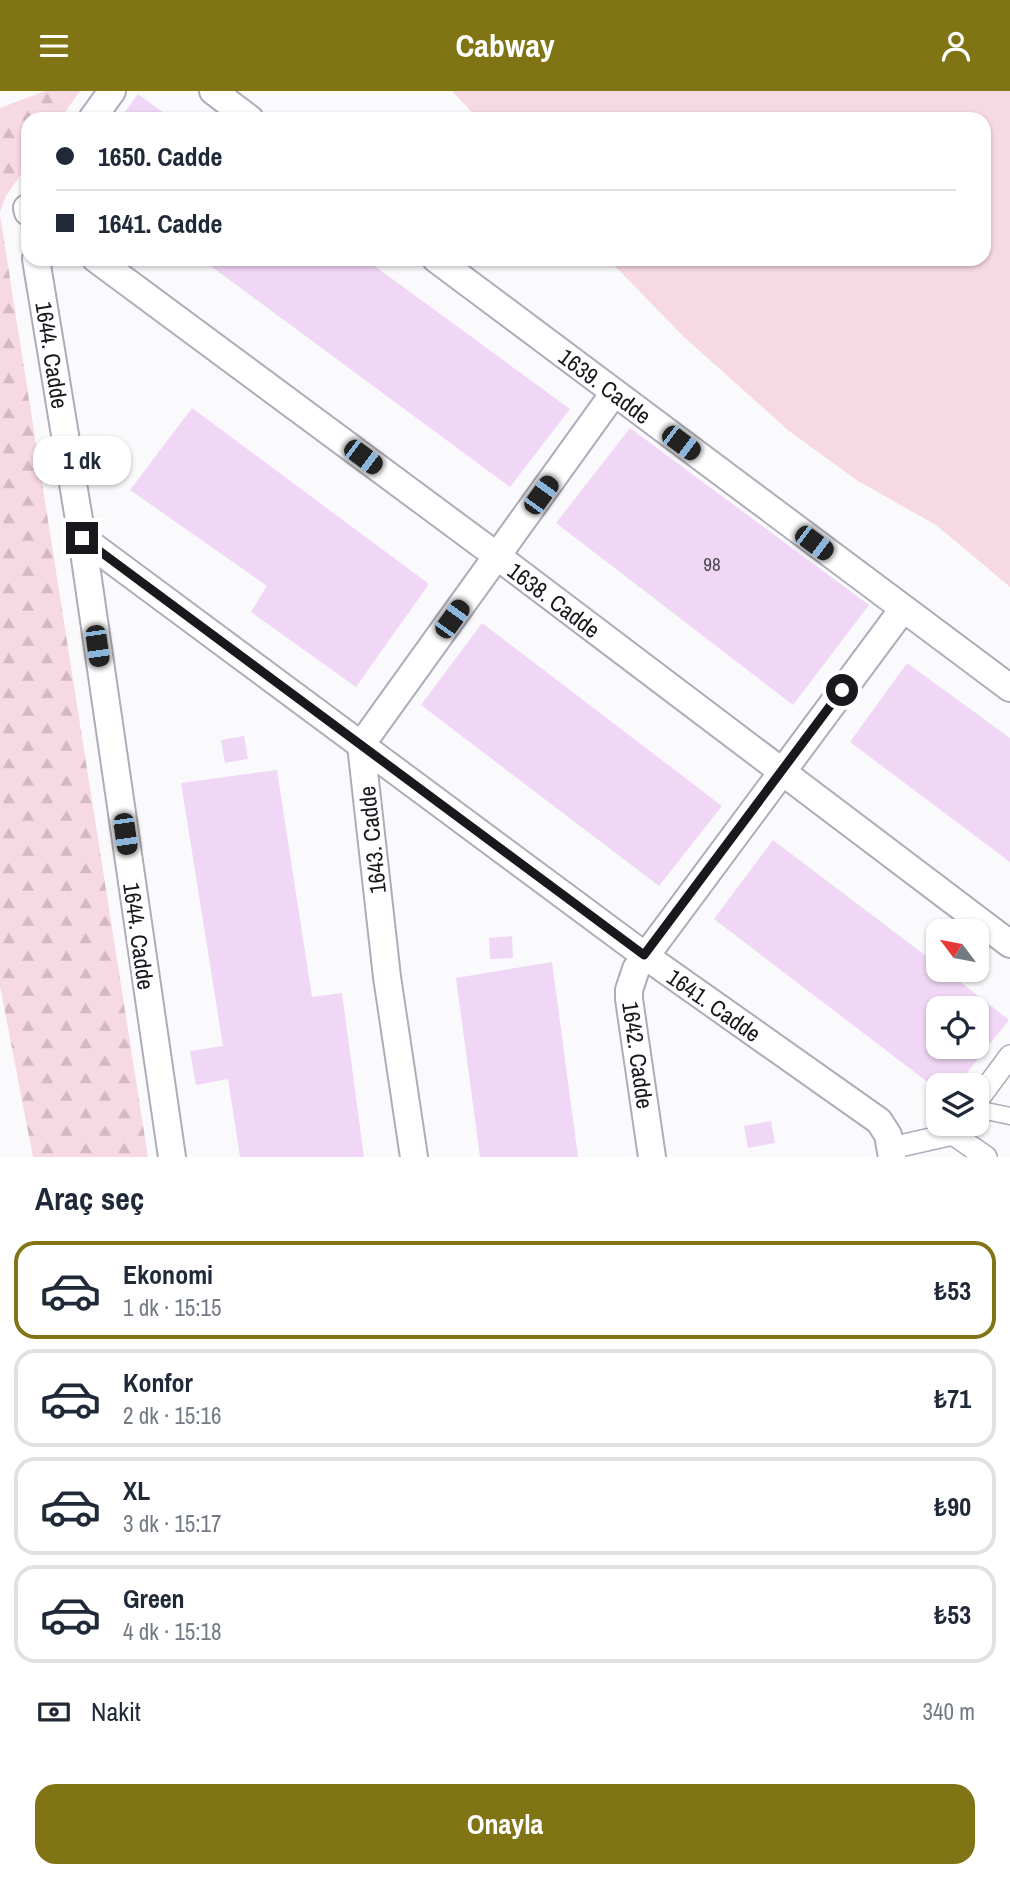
<!DOCTYPE html>
<html lang="tr">
<head>
<meta charset="utf-8">
<style>
	body { margin:0; font-family:"Archivo Narrow",sans-serif; background:#f6f6f7; color:#1f2937; height:100vh; display:flex; flex-direction:column; font-size:26px; white-space:nowrap }
	* { box-sizing:border-box; margin:0 }
	p { font-size:23px; color:#747a83 }
	.icon { flex:none; width:38px; height:38px; fill:none; stroke:currentColor; stroke-width:2; stroke-linecap:round; stroke-linejoin:round }
	.map { position:relative; height:1066px; overflow:hidden }
	.side { display:flex; flex-direction:column; background:#fff; flex:1 }
	.side>* { flex:none }
	.top-card { position:absolute; left:21px; top:21px; width:970px; height:154px; border-radius:21px; box-shadow:0 2px 5px #0004; display:grid; align-content:center; height:154px; padding:0 35px; background:#fff }
	.needle { width:46px; rotate:302deg }
	.buttons { position:absolute; left:926px; top:828px; display:grid; gap:14px }
	.buttons a { display:grid; place-items:center; width:63px; height:63px; border-radius:14px; background:#fff; box-shadow:0 2px 5px #0004; font-size:35px }
	.end { position:absolute; width:32px; height:32px; margin:-16px; border:9px solid #18181d; background:#fff; box-shadow:0 0 0 4px #fff }
	.from { border-radius:50% }
	.bubble { position:absolute; height:49px; border-radius:21px; background:#fff; box-shadow:0 2px 5px #0004; font-size:23px; font-weight:700; line-height:49px; text-align:center }
	.car { position:absolute; width:21px; height:42px; margin:-21px -10px; border-radius:9px; box-shadow:0 0 5px 2px #0007; background:linear-gradient(#222 24%,#8ab4d8 0 40%,#222 0 76%,#8ab4d8 0 86%,#222 0) }
	.top-card b { display:flex; align-items:center; gap:24px; height:66px; font-size:26px }
	.top-card b+b { border-top:2px solid #e0e1e3 }
	.top-card i { width:18px; height:18px; background:#1f2937 }
	ul { padding:0; list-style:none }
	li { display:flex; align-items:center; gap:21px; height:98px; margin:0 14px 10px; padding:0 21px; border:4px solid #e0e1e3; border-radius:21px }
	li div { flex:1 }
	li b { display:block; font-size:26px }
	li em { font-style:normal; font-weight:700 }
	li.on { border-color:#817415 }
	li>.icon { width:63px; height:63px; stroke-width:1.5 }
	h2 { padding:0 35px; font-size:32px; line-height:84px }
	.pay { display:flex; align-items:center; gap:18px; height:77px; padding:0 35px; font-size:26px }
	.pay p { margin-inline-start:auto }
	.primary-button { display:flex; gap:14px; margin-top:auto; padding:14px 35px }
	.primary-button a { flex:1; height:80px; border-radius:21px; background:#817415; color:#fff; font-size:28px; font-weight:700; line-height:80px; text-align:center }
	header { display:flex; justify-content:space-between; align-items:center; height:91px; padding:0 35px; background:#817415; color:#fff; font-size:32px; font-weight:700 }
	.map>svg:first-child { display:block }
</style>
</head>
<body>
<header><svg class="icon" aria-label="menu" viewBox="0 0 24 24"><path d="M4 6h16M4 12h16M4 18h16"/></svg>Cabway<svg class="icon" aria-label="person" viewBox="0 0 24 24"><circle cx="12" cy="8" r="4"/><path d="M4 21q1-7 8-7t8 7"/></svg></header>
<div class="map">
<svg width="1010" height="1066" viewBox="0 0 1010 1066">
	<defs>
		<pattern id="forest-firs" width="22" height="20" patternUnits="userSpaceOnUse" patternTransform="scale(1.75)"><rect width="22" height="20" fill="#f7d9e3"/><path d="M5 1l3.5 6h-7zM16 11l3.5 6h-7z" fill="#d3bac2"/></pattern>
	</defs>
	<rect width="100%" height="100%" fill="#fafafd"/>
	<path fill="#f7d9e3" d="M452,0h558v496l-74,-62 -78,-44 -69,-50 -105,-94 -76,-78h376v-140h-506z"/>
	<g fill="url(#forest-firs)">
		<path d="M45,0h35l-20,28h-32v45l-22,32 -6,16v-104z"/>
		<path d="M0,124l148,942h-115l-33,-171z"/>
	</g>
	<g fill="#f0d7f5" fill-rule="evenodd">
		<path d="M138,3l34,25h-52z"/>
		<path d="M201,168h164l205,150 -60,78z"/>
		<path d="M192,317l237,176 -73,103 -105,-75 16,-26 -137,-96z"/>
		<path d="M630,337l239,177 -76,100 -237,-182z"/>
		<path d="M482,532l240,183 -63,80 -238,-181z"/>
		<path d="M907,572l103,75v124l-160,-120z"/>
		<path d="M244,645l4,23 -23,4 -4,-23z"/>
		<path d="M277,679l35,227 30,-4 22,164h-124l-12,-78 -32,6 -6,-34 33,-5 -42,-263z"/>
		<path d="M773,749l165,125v4h6l65,51 -52,65h-19v5l-224,-171zM938,917h38v39h-38z"/>
		<path d="M512,845l1,22 -23,1 -1,-21z"/>
		<path d="M552,871l26,195h-98l-24,-179z"/>
		<path d="M771,1030l4,22 -27,5 -4,-22z"/>
	</g>
	<g fill="none" stroke-linecap="round" stroke-linejoin="round">
		<g stroke="#adadb9" stroke-width="19">
			<path id="pedestrian" d="M976,1018l34,7"/>
		</g>
		<g stroke="#adadb9" stroke-width="24">
			<g id="minor">
				<path d="M976,1011l34,-46"/>
				<path d="M953,1043l33,23"/>
				<path d="M891,1057l62,-14 8,-11"/>
			</g>
		</g>
		<g stroke="#adadb9" stroke-width="30">
			<g id="tertiary">
				<path d="M213,0l37,28"/>
				<path d="M92,28l20,-28"/>
				<path d="M27,117l1,4"/>
				<path d="M36,168l46,279 90,619"/>
				<path d="M96,168l401,297 513,388"/>
				<path d="M436,168l574,429"/>
				<path d="M82,447l562,417 235,166 9,14 4,22"/>
				<path d="M414,1066l-27,-180 -26,-232 253,-352"/>
				<path d="M652,1066l-23,-158v-9l7,-21 267,-360"/>
			</g>
		</g>
		<use href="#pedestrian" stroke="#fff" stroke-width="16"/>
		<use href="#minor" stroke="#fff" stroke-width="21"/>
		<use href="#tertiary" stroke="#fff" stroke-width="26"/>
	</g>
	<g fill="none" stroke-linecap="round" stroke-linejoin="round">
		<path stroke="#18181d" stroke-width="9" d="M82,447l562,417 198,-265"/>
	</g>
	<g text-anchor="middle" dominant-baseline="central" stroke-width="7" stroke-linejoin="round" paint-order="stroke">
		<g font-size="19" fill="#4e4853">
			<text x="712" y="473">98</text>
		</g>
		<g font-size="23" fill="#18181d" stroke="#fff">
			<text transform="translate(52 264) rotate(81)">1644. Cadde</text>
			<text transform="translate(605 295) rotate(37)">1639. Cadde</text>
			<text transform="translate(554 509) rotate(37)">1638. Cadde</text>
			<text transform="translate(372 749) rotate(-96)">1643. Cadde</text>
			<text transform="translate(139 845) rotate(82)">1644. Cadde</text>
			<text transform="translate(714 914) rotate(35)">1641. Cadde</text>
			<text transform="translate(638 964) rotate(82)">1642. Cadde</text>
		</g>
	</g>
</svg>
<div class="buttons">
<a><svg class="needle" viewBox="-14 -14 28 28"><path d="M0-13l5 13h-10z" fill="#e53935"/><path d="M0 13l5-13h-10z" fill="#747a83"/></svg></a>
<a><svg class="icon" aria-label="locate" viewBox="0 0 24 24"><circle cx="12" cy="12" r="6"/><path d="M12 2v4M12 18v4M2 12h4M18 12h4"/></svg></a>
<a><svg class="icon" aria-label="layers" viewBox="0 0 24 24"><path d="M12 4l9 5-9 5-9-5zM3 14l9 5 9-5"/></svg></a>
</div>
<i class="end from" style="left:842px;top:599px"></i>
<i class="end" style="left:82px;top:447px"></i>
<div class="bubble" style="left:33px;top:345px;width:98px">1 dk</div>
<i class="car" style="left:681px;top:352px;rotate:127deg"></i>
<i class="car" style="left:363px;top:366px;rotate:127deg"></i>
<i class="car" style="left:541px;top:404px;rotate:36deg"></i>
<i class="car" style="left:814px;top:452px;rotate:127deg"></i>
<i class="car" style="left:452px;top:528px;rotate:36deg"></i>
<i class="car" style="left:97px;top:555px;rotate:172deg"></i>
<i class="car" style="left:125px;top:743px;rotate:172deg"></i>
<div class="top-card">
<b><i class="from"></i>1650. Cadde</b>
<b><i></i>1641. Cadde</b>
</div>
</div>
<section class="side">
<h2>Araç seç</h2>
<ul>
<li class="on"><svg class="icon" aria-label="car" viewBox="0 0 24 24"><path d="M5 17H2v-5l4-1 3-4h7l3 4 3 1v5h-3M9 17h6M6 11h13"/><circle cx="7" cy="17" r="2"/><circle cx="17" cy="17" r="2"/></svg><div><b>Ekonomi</b><p>1 dk · 15:15</p></div><em>₺53</em></li>
<li><svg class="icon" aria-label="car" viewBox="0 0 24 24"><path d="M5 17H2v-5l4-1 3-4h7l3 4 3 1v5h-3M9 17h6M6 11h13"/><circle cx="7" cy="17" r="2"/><circle cx="17" cy="17" r="2"/></svg><div><b>Konfor</b><p>2 dk · 15:16</p></div><em>₺71</em></li>
<li><svg class="icon" aria-label="car" viewBox="0 0 24 24"><path d="M5 17H2v-5l4-1 3-4h7l3 4 3 1v5h-3M9 17h6M6 11h13"/><circle cx="7" cy="17" r="2"/><circle cx="17" cy="17" r="2"/></svg><div><b>XL</b><p>3 dk · 15:17</p></div><em>₺90</em></li>
<li><svg class="icon" aria-label="car" viewBox="0 0 24 24"><path d="M5 17H2v-5l4-1 3-4h7l3 4 3 1v5h-3M9 17h6M6 11h13"/><circle cx="7" cy="17" r="2"/><circle cx="17" cy="17" r="2"/></svg><div><b>Green</b><p>4 dk · 15:18</p></div><em>₺53</em></li>
</ul>
<div class="pay"><svg class="icon" aria-label="cash" viewBox="0 0 24 24"><path d="M3 7h18v10H3z"/><circle cx="12" cy="12" r="2"/></svg>Nakit<p>340 m</p></div>
<div class="primary-button"><a>Onayla</a></div>
</section>
</body>
</html>
